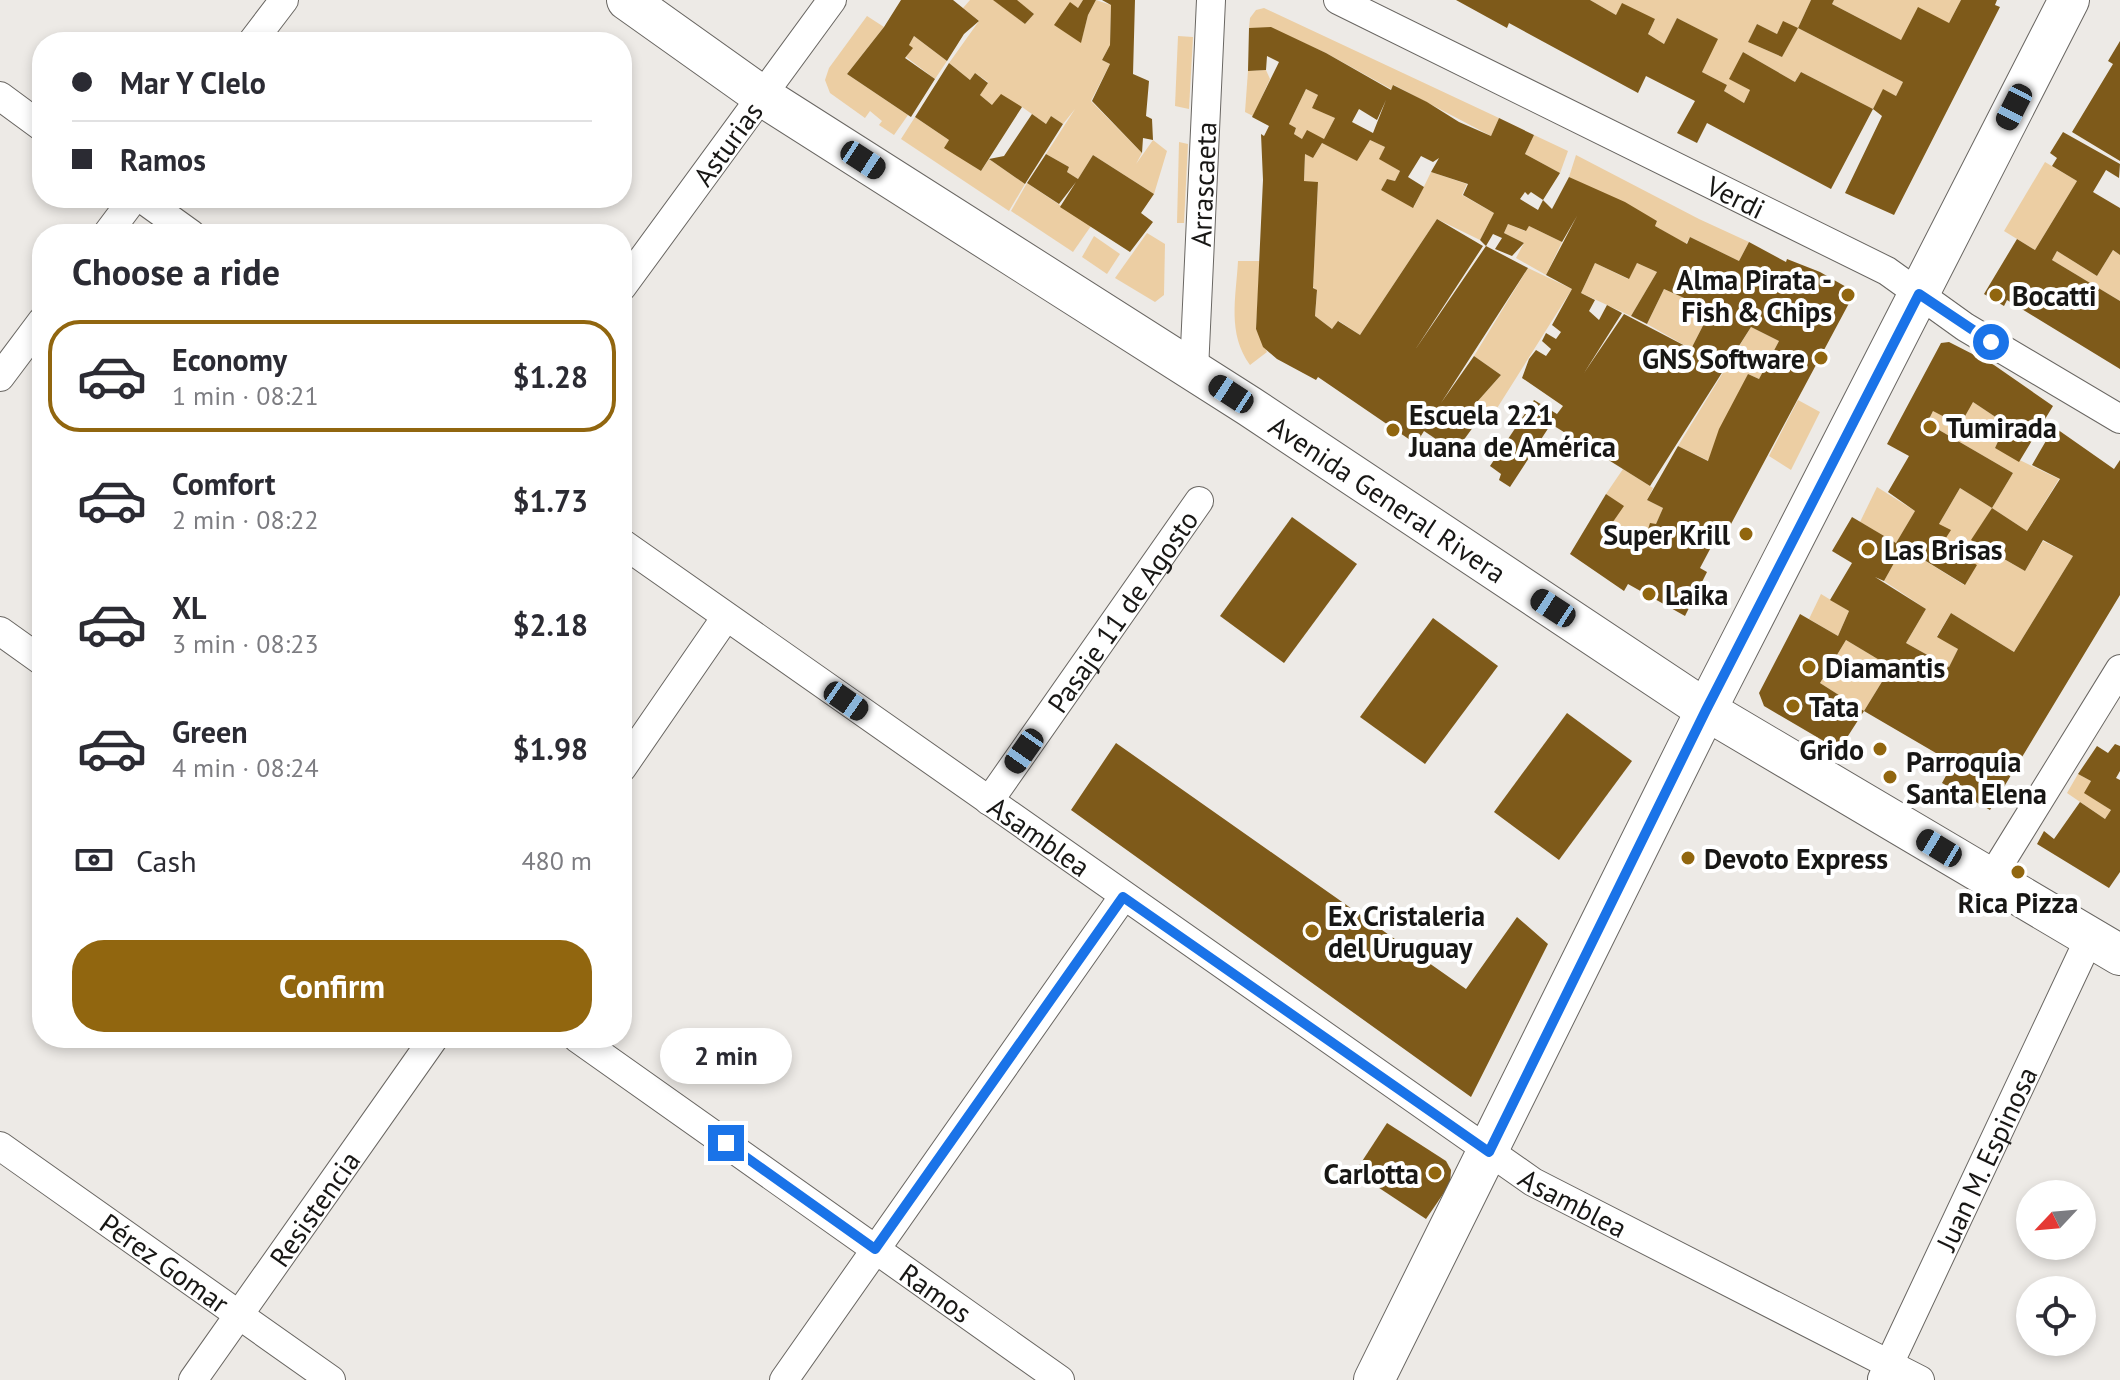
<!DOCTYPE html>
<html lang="en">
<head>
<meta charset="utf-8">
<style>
	body { margin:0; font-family:"PT Sans",sans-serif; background:#f7f7f7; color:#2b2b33; height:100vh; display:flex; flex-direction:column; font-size:30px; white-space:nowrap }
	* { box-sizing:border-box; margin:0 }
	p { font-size:26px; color:#7c7c81 }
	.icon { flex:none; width:44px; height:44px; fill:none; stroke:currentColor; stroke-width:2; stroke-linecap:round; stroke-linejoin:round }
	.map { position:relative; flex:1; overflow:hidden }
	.drawer { position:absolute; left:32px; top:224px; width:600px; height:824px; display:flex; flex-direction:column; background:#fff; border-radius:32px; box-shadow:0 4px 12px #0003 }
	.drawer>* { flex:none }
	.banner { position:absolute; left:32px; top:32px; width:600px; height:176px; border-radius:32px; box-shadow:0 4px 12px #0003; display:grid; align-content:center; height:176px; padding:0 40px; background:#fff }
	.needle { width:52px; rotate:244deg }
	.controls { position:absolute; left:2016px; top:1180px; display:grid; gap:16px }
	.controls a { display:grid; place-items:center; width:80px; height:80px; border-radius:50%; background:#fff; box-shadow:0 4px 12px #0003; font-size:40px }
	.end { position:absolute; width:36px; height:36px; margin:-18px; border:10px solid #1a73e8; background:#fff; box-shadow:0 0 0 4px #fff }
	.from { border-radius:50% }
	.bubble { position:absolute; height:56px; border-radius:28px; background:#fff; box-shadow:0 4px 12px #0003; font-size:26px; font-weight:700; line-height:56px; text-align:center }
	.car { position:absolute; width:24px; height:48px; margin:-24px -12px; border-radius:10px; box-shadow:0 0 6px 2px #0007; background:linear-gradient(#222 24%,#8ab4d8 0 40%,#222 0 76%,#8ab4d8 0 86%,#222 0) }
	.banner b { display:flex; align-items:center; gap:28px; height:76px; font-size:30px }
	.banner b+b { border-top:2px solid #e1e1e2 }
	.banner i { width:20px; height:20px; background:#2b2b33 }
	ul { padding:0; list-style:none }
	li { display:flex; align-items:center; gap:24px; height:112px; margin:0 16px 12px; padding:0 24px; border:4px solid transparent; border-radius:32px }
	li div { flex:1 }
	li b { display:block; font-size:30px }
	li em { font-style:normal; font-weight:700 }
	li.current { border-color:#91660f }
	li>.icon { width:72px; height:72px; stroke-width:1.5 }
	h2 { padding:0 40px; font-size:36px; line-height:96px }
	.pay { display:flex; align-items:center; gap:20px; height:88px; padding:0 40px; font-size:30px }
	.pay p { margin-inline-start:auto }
	.cta { display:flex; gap:16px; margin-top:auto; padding:16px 40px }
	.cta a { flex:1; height:92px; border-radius:32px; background:#91660f; color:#fff; font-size:32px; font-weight:700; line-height:92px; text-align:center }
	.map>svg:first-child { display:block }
</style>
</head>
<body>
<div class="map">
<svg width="2120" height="1380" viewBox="0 0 2120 1380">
	<rect width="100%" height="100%" fill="#edeae6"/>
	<g fill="#eccea3" fill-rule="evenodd">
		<path d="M970,0h24l31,24 9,-10 -18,-14h67l-5,8 3,34 7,-27 8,-15 15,5 -1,40 -8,15 8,4 -19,37 51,52 -6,11 17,-24 14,11 -13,43 -61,-39 -15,24 -11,-7 2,-5 -23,-13 29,-45 -12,15 -12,-8 -5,8 -24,-17 -30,-2 -12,-10 8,-13 -13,-9 -5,7 -21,-17 30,-42 -16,-13z"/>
		<path d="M1590,0h221l-13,28 105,54 -7,14 -13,-6 -10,19 -72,-37 -6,10 -52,-30 -13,27 20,11 -6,13 -20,-12 3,-6 -25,-13 15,-33 -40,-21 -13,26 -16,-10 7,-15 -39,-4zM1783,22l14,6 -15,29 -34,-15 9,-18 20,10z"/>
		<path d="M1834,0h127l-12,23 -48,17 -69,-36z"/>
		<path d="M1264,8l235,110 -8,18 -97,-51 -3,4 -65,-36 -55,-25h-22l1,-10 6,-8z"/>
		<path d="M867,16l17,11 -37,47 61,41 -14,20 -15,-10 3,-4 -12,-10 -5,7 -35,-25 -5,-13 4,-12z"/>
		<path d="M914,36l33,25 -12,18 -29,-22 6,-9 -3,-3z"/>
		<path d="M1178,36l15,1 -4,72 -14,-3z"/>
		<path d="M1266,70l4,9 -17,37 -8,-4 3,-41z"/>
		<path d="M1306,89l12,6 -5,13 22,10 -11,21h-22l-8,-5 2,-6 -7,-4z"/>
		<path d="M915,117l34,23 -4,7 36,24 8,-12 36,25 -16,27 -108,-72z"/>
		<path d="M1534,135l34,16 -8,22 -35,-19z"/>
		<path d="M1370,140l15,7 -5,12 20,12 -5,10 -8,-2 -6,11 33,17 17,-35 36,12 -5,11 32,18 -14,27 -43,-21 -77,116 -21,-14 -7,8 -17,-13 2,-25 -4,-4 5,-104 -14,-2 1,-27 8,4 9,-15 35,17z"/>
		<path d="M1179,142l9,2 -4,79h-7z"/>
		<path d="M1576,155l123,64 50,23 -10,19 -49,-24 -4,7 -31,-18 2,-5 -88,-44z"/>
		<path d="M2045,162l32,19 -42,69 -31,-19z"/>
		<path d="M1027,183l64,43 -18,26 -62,-41z"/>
		<path d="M1508,224l17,7 4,-5 33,16 -16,33 -30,-17 8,-15 -20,-10z"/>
		<path d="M1147,233l18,11 -1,51 -9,7 -40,-24z"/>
		<path d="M1094,236l26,18 -13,20 -25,-17z"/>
		<path d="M2113,250l7,5v46l-68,-41 5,-9 40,25z"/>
		<path d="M1238,261h22l-4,68 11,23 -17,13c-23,-32 -14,-67 -12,-104z"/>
		<path d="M1595,263l33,16 9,-16 20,9 -26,44 -50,-23z"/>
		<path d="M1528,268l44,21 -78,124 -17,-11 24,-27 -27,-19z"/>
		<path d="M1664,289l47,21 -20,39 -44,-25z"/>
		<path d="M1751,327l28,14 -20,38 -11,-5 -39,87 -31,-15z"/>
		<path d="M1798,400l22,12 -29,58 -22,-14z"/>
		<path d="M1973,402l33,22 -11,24 64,31 -32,52 -35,-23 -20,33 53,30 18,-30 30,15 -59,96 -63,-39 -14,23 21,13 -9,18 -43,-24 20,-34 -42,-28 19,-34 61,38 12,-20 -34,-21 -3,-20 21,-36 32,20 21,-35 -86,-50 6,-12z"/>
		<path d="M1623,469l30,19 -6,12 16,8 -7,16 -12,18 -17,-8 -4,5 -15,-10 15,-23 -17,-12z"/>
		<path d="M1877,487l38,24 -19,32 -36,-21z"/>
		<path d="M1821,594l28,17 -11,25 -29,-17z"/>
		<path d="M1846,640l45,27 -27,44 -44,-28z"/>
		<path d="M2078,774l13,7 -6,12 26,17 -6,9 -38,-26z"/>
	</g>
	<g fill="#7e5a1a" fill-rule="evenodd">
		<path d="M901,0h52l26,21 -15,13 -17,27 -33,-25 -5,9 4,3 -8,10 30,21 -24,38 -64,-43 37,-47z"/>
		<path d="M993,0h24l17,14 -9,10z"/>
		<path d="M1083,0h13l-8,15 -7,28 -27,-18 16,-23 8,6z"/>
		<path d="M1102,0h33l-2,74 16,7 -3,35 6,3 1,21 -10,-2 -1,15 -50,-52 18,-37 -8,-4 8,-15 1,-40z"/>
		<path d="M1456,0h134l26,15 6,-12 33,16 -7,15 16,10 13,-26 41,21 -16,33 25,13 -3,6 20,12 6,-13 -21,-11 14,-27 52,30 6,-10 72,37 -42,80 -124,-66 -10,20 -20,-10 18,-32 -49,-25 -8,17 -129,-70 -2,5z"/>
		<path d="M1811,0h23l-2,4 69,36 17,-33 31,16 12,-23h36l-2,5 5,2 -106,208 -49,-22 37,-77 -9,-7 10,-20 13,7 7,-14 -105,-54z"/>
		<path d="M1783,21l15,7 -16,29 -34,-15 9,-18 20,10z"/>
		<path d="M1271,27l55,26 65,37 2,-5 34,17 32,20 32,14 8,-18 35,17 -9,19 35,19 -17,27 9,9 17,-32 56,25 32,19 -2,5 32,18 3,-7 49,24 10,-19 37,20 1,-3 33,13 35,20 -132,247 -6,-3 -17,32 7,4 -22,44 -57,-32 -4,7 -54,-37 36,-60 18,12 -16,23 15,10 4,-6 17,9 6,-19 6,1 7,-16 -16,-8 31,-54 30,15 11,-32 29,-55 11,5 20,-38 -28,-14 -101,159 -99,-62 -41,63 -11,-7 2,-6 -11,-8 44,-66 23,14 6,-8 -41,-28 7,-19 7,-9 10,6 5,-7 -9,-8 4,-8 10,6 5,-7 -9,-7 20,-36 -26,-14 31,-59 -15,26 -33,-16 -3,5 -18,-7 -4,9 20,10 -12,13 -17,-7 7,-11 -9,-4 -7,12 -6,-6 14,-27 -31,-18 5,-11 -37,-12 8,-14 -6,4 -12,-6 -13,21 16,10 -11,21 -32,-18 6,-11 8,2 5,-10 -21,-12 6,-12 -15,-7 -13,21 -35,-18 -9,15 -8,-4 -1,27 14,1 -5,106 4,2 -2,26 17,13 6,-8 22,14 77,-116 46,27 -68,104 71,-104 42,22 -87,135 33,-47 27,19 -24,27 10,6 -32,44 -31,-21 -8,13 -98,-67 -2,3 -39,-21 -14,-12 -7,-18 7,-149 -2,-46 3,2 5,-10 -17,-9 27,-55 -12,-6 -1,14 -18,1 1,-43zM1306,89l12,6 -6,13 23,10 -11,21 -17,-9 -5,9 -8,-5 2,-6 -7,-4zM1386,100l-13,33 -21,-11 7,-13 18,11zM1525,192l3,3 3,-3 12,8 -5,10 -18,-11zM1595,263l34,16 8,-16 20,9 -26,44 16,8 17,-35 47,21 -20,39 -67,-35 -40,59 38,-60 -15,-8 -8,15 -10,-9 6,-11 -14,-7z"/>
		<path d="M2120,41v120l-48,-29 41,-68 -5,-3z"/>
		<path d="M949,63l21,17 5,-7 13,10 -8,12 12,10 9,-11 21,13 -41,64 -37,-23 5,-8 -34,-23z"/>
		<path d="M1032,114l14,10 5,-8 12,8 -38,60 -36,-25 15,-3z"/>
		<path d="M2063,132l57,32 -1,14 -13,-8 -13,22 27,16v47l-7,-5 -16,26 -40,-25 -5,9 68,41v68l-113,-69 -3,6 -20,-12 33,-55 18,11 42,-69 -25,-15 5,-8 -7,-5z"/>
		<path d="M1046,154l23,13 -2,5 11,7 15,-24 61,39 -13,19 12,9 -23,30 -70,-45 16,-25 -17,22 -32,-21z"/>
		<path d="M1949,342l45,23 59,41 -34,56 -24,-14 11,-24 -33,-22 -13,23 -27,-14 -6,12 86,50 -21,35 35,23 33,-52 -28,-14 22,-38 60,42 6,-9v135l-130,215 -48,-27 11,-20 -89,-52 27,-44 -45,-27 -26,43 44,28 -25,39 -75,-44 -5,-13 41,-79 38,22 11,-25 -19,-11 22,-37 -20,-12 20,-34 44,26 19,-32 -27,-19 21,-36 -22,-12 54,-101zM1960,488l32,20 -21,32 54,31 18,-31 30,16 -59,96 -63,-39 -14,24 21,12 -9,18 -43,-24 20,-34 -51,-32 9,4 19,-34 62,38 12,-20 -35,-21 9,-14 -12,-6z"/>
		<path d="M1292,517l65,47 -73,99 -64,-47z"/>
		<path d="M1433,618l65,48 -73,98 -65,-47z"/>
		<path d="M1567,713l65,48 -73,99 -65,-48z"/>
		<path d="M1116,743l350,246 51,-72 31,27 -77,153 -400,-287z"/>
		<path d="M2115,744l5,2v25l-4,7 4,2v92l-11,16 -72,-44 7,-13 10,8 26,-37 25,17 6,-9 -27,-17 7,-12 -13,-7 19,-28 11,7z"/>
		<path d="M1387,1123l59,38 5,9 -1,14 -24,35 -71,-47z"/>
	</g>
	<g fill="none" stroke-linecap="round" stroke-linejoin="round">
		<g stroke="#696662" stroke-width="30">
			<g id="street">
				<path id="s1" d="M1338,0l549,271 78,56 155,92"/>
				<path d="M252,42l32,-42"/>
				<path d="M0,96l42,31"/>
				<path d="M141,198l50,36"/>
				<path d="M107,234l27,-36"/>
				<path id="s2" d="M622,287l210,-287"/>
				<path id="s3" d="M1194,370l17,-370"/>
				<path d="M0,377l42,-56"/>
				<path id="s4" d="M622,543l911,639 387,198"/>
				<path d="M0,631l42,30"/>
				<path d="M622,768l104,-151"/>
				<path id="s5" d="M989,801l210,-300"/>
				<path d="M1991,878l129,-209"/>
				<path id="s6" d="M577,1038l483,342"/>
				<path id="s7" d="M0,1146l331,234"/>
				<path id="s8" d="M1882,1379l208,-442"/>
				<path id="s9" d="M193,1380l241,-342"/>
				<path d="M784,1380l339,-483"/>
			</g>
		</g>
		<g stroke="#696662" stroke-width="42">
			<g id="secondary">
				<path id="s10" d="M627,0l135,96 487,310 457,304 414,245"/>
				<path d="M1374,1380l332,-670 363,-710"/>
			</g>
		</g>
		<use href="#street" stroke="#fff" stroke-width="28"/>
		<use href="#secondary" stroke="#fff" stroke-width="40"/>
	</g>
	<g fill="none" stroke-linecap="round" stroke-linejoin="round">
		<path stroke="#1a73e8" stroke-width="10" d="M726,1143l149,106 248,-352 366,255 217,-442 213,-416 72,48"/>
	</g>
	<g fill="#91660f" stroke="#fff" stroke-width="3">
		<circle cx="1848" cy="295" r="8"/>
		<circle cx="1996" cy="295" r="8"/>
		<circle cx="1821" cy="358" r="8"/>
		<circle cx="1930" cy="427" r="8"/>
		<circle cx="1393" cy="430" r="8"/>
		<circle cx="1746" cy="534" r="8"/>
		<circle cx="1868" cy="549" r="8"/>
		<circle cx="1649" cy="594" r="8"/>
		<circle cx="1809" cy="667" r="8"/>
		<circle cx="1793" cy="706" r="8"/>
		<circle cx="1880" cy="749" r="8"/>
		<circle cx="1890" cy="777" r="8"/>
		<circle cx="1688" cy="858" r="8"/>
		<circle cx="2018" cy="872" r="8"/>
		<circle cx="1312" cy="931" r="8"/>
		<circle cx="1435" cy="1173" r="8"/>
	</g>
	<g text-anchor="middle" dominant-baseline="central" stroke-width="8" stroke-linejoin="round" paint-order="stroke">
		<g font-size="28" fill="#181715" stroke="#fff">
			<text stroke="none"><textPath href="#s2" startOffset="178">Asturias</textPath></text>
			<text stroke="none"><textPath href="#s3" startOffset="186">Arrascaeta</textPath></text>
			<text stroke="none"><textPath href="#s1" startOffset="444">Verdi</textPath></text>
			<text stroke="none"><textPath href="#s10" startOffset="910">Avenida General Rivera</textPath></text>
			<text stroke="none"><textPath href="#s5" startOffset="232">Pasaje 11 de Agosto</textPath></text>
			<text stroke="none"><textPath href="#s4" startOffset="510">Asamblea</textPath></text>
			<text stroke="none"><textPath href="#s8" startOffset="244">Juan M. Espinosa</textPath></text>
			<text stroke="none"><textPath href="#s4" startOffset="1158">Asamblea</textPath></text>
			<text stroke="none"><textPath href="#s9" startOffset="210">Resistencia</textPath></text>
			<text stroke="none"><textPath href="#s7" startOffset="202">Pérez Gomar</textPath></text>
			<text stroke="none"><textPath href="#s6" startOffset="440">Ramos</textPath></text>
		</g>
		<g font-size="28" font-weight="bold" fill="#181715" stroke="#fff" text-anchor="start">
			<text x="1832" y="279" text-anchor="end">Alma Pirata -<tspan x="1832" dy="32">Fish &amp; Chips</tspan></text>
			<text x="2012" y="295">Bocatti</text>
			<text x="1805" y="358" text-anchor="end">GNS Software</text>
			<text x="1409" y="414">Escuela 221<tspan x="1409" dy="32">Juana de América</tspan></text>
			<text x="1946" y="427">Tumirada</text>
			<text x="1730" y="534" text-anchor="end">Super Krill</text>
			<text x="1884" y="549">Las Brisas</text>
			<text x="1665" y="594">Laika</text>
			<text x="1825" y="667">Diamantis</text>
			<text x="1809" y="706">Tata</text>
			<text x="1864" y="749" text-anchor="end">Grido</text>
			<text x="1906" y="761">Parroquia<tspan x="1906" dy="32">Santa Elena</tspan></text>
			<text x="1704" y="858">Devoto Express</text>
			<text x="2018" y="902" text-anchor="middle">Rica Pizza</text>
			<text x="1328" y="915">Ex Cristaleria<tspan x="1328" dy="32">del Uruguay</tspan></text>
			<text x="1419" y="1173" text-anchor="end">Carlotta</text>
		</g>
	</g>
</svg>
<div class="controls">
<a><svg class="needle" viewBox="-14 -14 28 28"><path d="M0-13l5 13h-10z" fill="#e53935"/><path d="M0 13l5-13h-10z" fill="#7c7c81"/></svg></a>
<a><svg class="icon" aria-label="locate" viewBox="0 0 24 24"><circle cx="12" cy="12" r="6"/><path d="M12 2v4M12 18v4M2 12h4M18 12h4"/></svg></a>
</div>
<i class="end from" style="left:1991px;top:342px"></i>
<i class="end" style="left:726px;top:1143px"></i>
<div class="bubble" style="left:660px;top:1028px;width:132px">2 min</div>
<i class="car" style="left:2014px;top:107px;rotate:207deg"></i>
<i class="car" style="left:863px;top:160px;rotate:123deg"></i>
<i class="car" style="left:1231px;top:394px;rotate:303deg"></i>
<i class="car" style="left:1553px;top:608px;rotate:303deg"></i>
<i class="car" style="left:846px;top:701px;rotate:125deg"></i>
<i class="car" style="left:1024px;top:751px;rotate:215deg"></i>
<i class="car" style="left:1939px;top:848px;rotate:301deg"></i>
<div class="banner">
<b><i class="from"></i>Mar Y CIelo</b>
<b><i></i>Ramos</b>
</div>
<section class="drawer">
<h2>Choose a ride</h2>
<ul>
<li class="current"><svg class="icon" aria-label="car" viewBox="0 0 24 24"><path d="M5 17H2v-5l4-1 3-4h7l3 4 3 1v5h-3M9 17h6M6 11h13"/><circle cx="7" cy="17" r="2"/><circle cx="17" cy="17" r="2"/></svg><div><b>Economy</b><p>1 min · 08:21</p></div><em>$1.28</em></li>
<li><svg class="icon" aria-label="car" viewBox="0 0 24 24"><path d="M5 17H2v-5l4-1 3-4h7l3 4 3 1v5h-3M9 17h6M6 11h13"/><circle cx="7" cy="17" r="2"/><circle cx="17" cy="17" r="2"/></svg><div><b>Comfort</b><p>2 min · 08:22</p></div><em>$1.73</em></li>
<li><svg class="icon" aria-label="car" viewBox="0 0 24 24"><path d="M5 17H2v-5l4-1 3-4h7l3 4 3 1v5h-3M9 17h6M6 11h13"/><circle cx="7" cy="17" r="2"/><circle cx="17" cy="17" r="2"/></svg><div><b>XL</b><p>3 min · 08:23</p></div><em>$2.18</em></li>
<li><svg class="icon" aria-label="car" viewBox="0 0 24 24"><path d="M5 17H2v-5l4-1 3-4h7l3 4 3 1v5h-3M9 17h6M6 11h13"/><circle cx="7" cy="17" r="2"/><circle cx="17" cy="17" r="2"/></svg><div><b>Green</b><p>4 min · 08:24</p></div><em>$1.98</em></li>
</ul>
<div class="pay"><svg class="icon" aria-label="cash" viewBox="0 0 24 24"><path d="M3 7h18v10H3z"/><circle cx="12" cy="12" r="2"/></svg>Cash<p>480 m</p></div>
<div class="cta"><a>Confirm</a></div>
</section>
</div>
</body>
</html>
